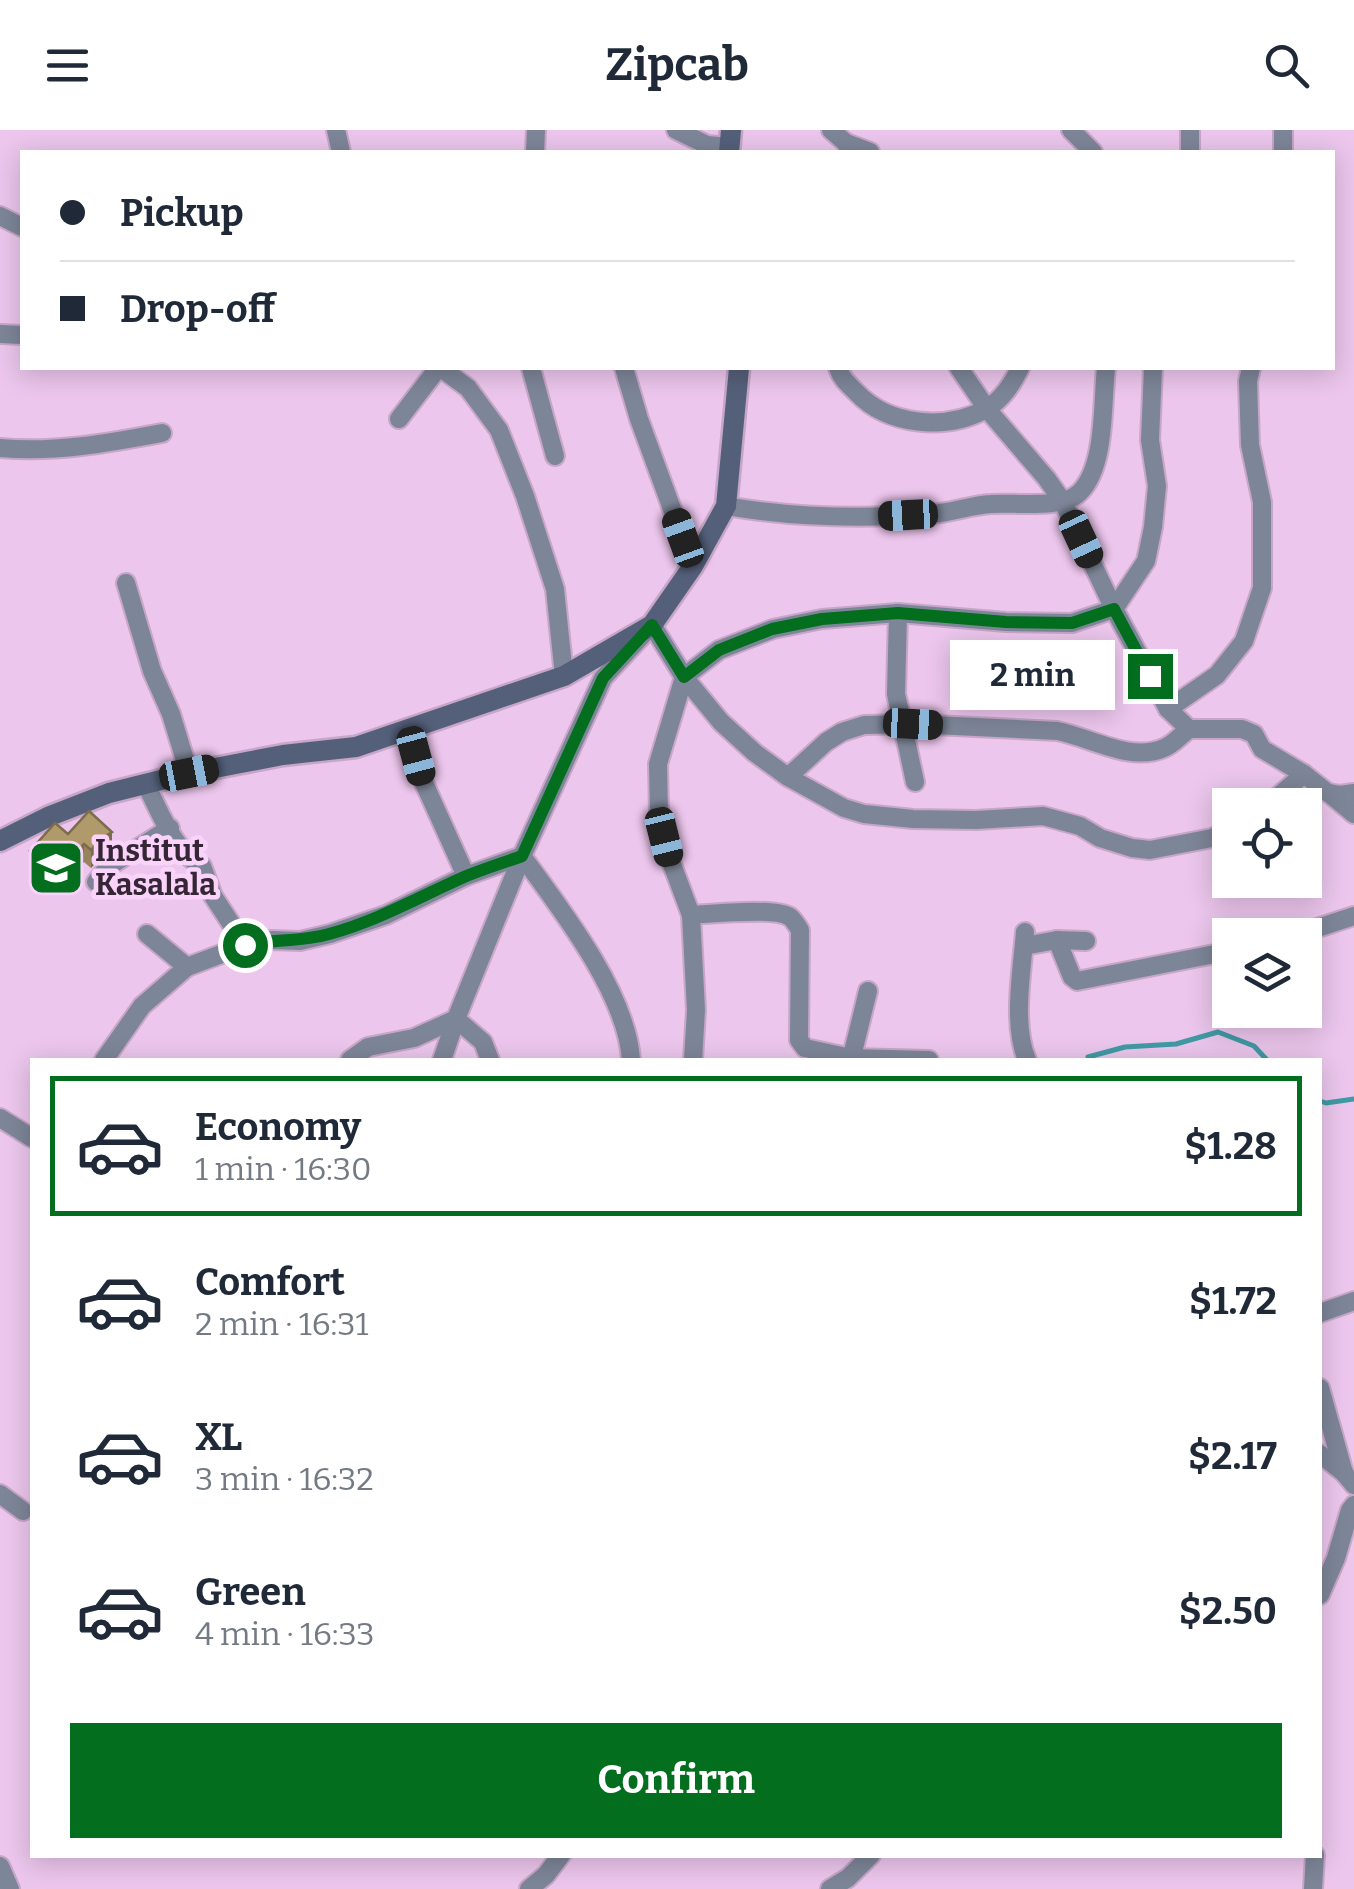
<!DOCTYPE html>
<html lang="en">
<head>
<meta charset="utf-8">
<style>
	body { margin:0; font-family:Bitter,serif; background:#f2f2f3; color:#1f2937; height:100vh; display:flex; flex-direction:column; font-size:38px; white-space:nowrap }
	* { box-sizing:border-box; margin:0 }
	p { font-size:32px; color:#747a83 }
	.icon { flex:none; width:55px; height:55px; fill:none; stroke:currentColor; stroke-width:2; stroke-linecap:round; stroke-linejoin:round }
	.map { position:relative; flex:1; overflow:hidden }
	.panel { position:absolute; left:30px; top:928px; width:1292px; height:800px; display:flex; flex-direction:column; background:#fff; border-radius:0px; box-shadow:0 5px 25px #0003 }
	.panel>* { flex:none }
	.guide { position:absolute; left:20px; top:20px; width:1315px; height:220px; border-radius:0px; box-shadow:0 5px 25px #0003; display:grid; align-content:center; height:220px; padding:0 40px; background:#fff }
	.tools { position:absolute; left:1212px; top:658px; display:grid; gap:20px }
	.tools a { display:grid; place-items:center; width:110px; height:110px; border-radius:0px; background:#fff; box-shadow:0 5px 25px #0003; font-size:50px }
	.end { position:absolute; width:45px; height:45px; margin:-22px; border:12px solid #026e1e; background:#fff; box-shadow:0 0 0 5px #fff }
	.from { border-radius:50% }
	.bubble { position:absolute; height:70px; border-radius:0px; background:#fff; box-shadow:0 5px 25px #0003; font-size:32px; font-weight:700; line-height:70px; text-align:center }
	.car { position:absolute; width:30px; height:60px; margin:-30px -15px; border-radius:12px; box-shadow:0 0 8px 2px #0007; background:linear-gradient(#222 24%,#8ab4d8 0 40%,#222 0 76%,#8ab4d8 0 86%,#222 0) }
	.guide b { display:flex; align-items:center; gap:35px; height:95px; font-size:38px }
	.guide b+b { border-top:2px solid #e0e1e3 }
	.guide i { width:25px; height:25px; background:#1f2937 }
	ul { padding:18px 0 0; list-style:none }
	li { display:flex; align-items:center; gap:30px; height:140px; margin:0 20px 15px; padding:0 20px; border:5px solid transparent; border-radius:0px }
	li div { flex:1 }
	li b { display:block; font-size:38px }
	li em { font-style:normal; font-weight:700 }
	li.selected { border-color:#026e1e }
	li>.icon { width:90px; height:90px; stroke-width:1.5 }
	.primary-button { display:flex; gap:20px; margin-top:auto; padding:20px 40px }
	.primary-button a { flex:1; height:115px; border-radius:0px; background:#026e1e; color:#fff; font-size:40px; font-weight:700; line-height:115px; text-align:center }
	header { display:flex; justify-content:space-between; align-items:center; height:130px; padding:0 40px; background:#fff; font-size:45px; font-weight:700 }
	.map>svg:first-child { display:block }
</style>
</head>
<body>
<header><svg class="icon" aria-label="menu" viewBox="0 0 24 24"><path d="M4 6h16M4 12h16M4 18h16"/></svg>Zipcab<svg class="icon" aria-label="search" viewBox="0 0 24 24"><circle cx="10" cy="10" r="6"/><path d="M15 15l6 6"/></svg></header>
<div class="map">
<svg width="1354" height="1759" viewBox="0 0 1354 1759">
	<rect width="100%" height="100%" fill="#ecc6ed"/>
	<g fill="none" stroke-linecap="round" stroke-linejoin="round">
		<g stroke="#419aa4" stroke-width="5">
			<path d="M1088,927l37,-10 51,-3 42,-12 36,14 13,14"/>
			<path d="M1320,971l6,2 28,-4"/>
		</g>
		<g stroke="#c7a6c8" stroke-width="22">
			<g id="street">
				<path d="M336,0l5,22"/>
				<path d="M676,0l31,15 23,2"/>
				<path d="M831,0l15,13 4,9"/>
				<path d="M1071,0l22,22"/>
				<path d="M1283,0v22"/>
				<path d="M846,13l24,9"/>
				<path d="M535,22l1,-22"/>
				<path d="M1190,22v-22"/>
				<path d="M0,86l22,11"/>
				<path d="M0,204l22,1"/>
				<path d="M441,238l27,20 31,42 26,66 30,93 9,87"/>
				<path d="M531,238l24,88"/>
				<path d="M624,238l15,51 54,147"/>
				<path d="M838,238c3,10 10,16 18,24 32,34 90,39 130,17 17,-10 26,-25 34,-41"/>
				<path d="M959,238l28,41 60,70 16,23 51,107 54,100 21,20h53l12,5 8,15 42,25 24,19 12,2 14,-2"/>
				<path d="M399,289l39,-51"/>
				<path d="M0,318c55,5 109,-5 162,-15"/>
				<path d="M726,376c69,12 136,13 205,8 20,-1 40,-9 60,-10 24,-2 72,6 89,-12 26,-26 22,-89 26,-124"/>
				<path d="M126,453l26,88 19,43 18,59"/>
				<path d="M898,483l-2,81 19,88"/>
				<path d="M1168,579l49,-34 27,-34 18,-53v-86l-12,-57 -2,-64 3,-13"/>
				<path d="M409,599l15,54 42,93"/>
				<path d="M788,647l38,-35 16,-10 22,-7 49,-1 144,7c33,6 73,32 107,17 9,-3 17,-13 25,-19"/>
				<path d="M146,655c14,26 28,67 56,81l11,30 32,49"/>
				<path d="M1329,663l25,21"/>
				<path d="M1268,675l36,-31"/>
				<path d="M96,752l12,-15 62,-39"/>
				<path d="M691,785c19,-1 85,-8 99,2 4,3 8,10 10,13l-1,110 6,8 46,10 78,2"/>
				<path d="M1025,802c-3,38 -13,93 2,128"/>
				<path d="M147,804l40,33"/>
				<path d="M1296,805l58,-19"/>
				<path d="M1057,810l15,37 5,4 153,-30"/>
				<path d="M1024,816l33,-6 29,1"/>
				<path d="M104,930l38,-54 45,-39 58,-22 26,-5 29,1 30,-7 56,-19 80,-39 56,-20c39,53 105,138 109,204"/>
				<path d="M350,930l18,-13 46,-9 42,-19 27,23 7,18"/>
				<path d="M442,930l14,-41 66,-163 81,-178 49,-53 32,52 37,45 34,31 33,24 56,31 20,6 49,5 63,1 67,-4 37,10 20,12 32,10 18,2 62,-12 18,-9"/>
				<path d="M693,930l3,-50 -5,-95 -21,-56 -11,-44 -1,-51 26,-87 35,-27 54,-21 49,-10 76,-6 108,9 66,1 42,-14 32,-48 7,-34 4,-41 -7,-46 3,-72"/>
				<path d="M851,930l17,-69"/>
				<path d="M0,988l32,20"/>
				<path d="M1320,1183l34,-12"/>
				<path d="M1320,1258l24,85"/>
				<path d="M1320,1324l24,19 10,12"/>
				<path d="M0,1364l23,17"/>
				<path d="M1320,1465l16,-37 14,-48 4,-5"/>
				<path d="M0,1736l10,23"/>
				<path d="M529,1759l17,-14 15,-20"/>
				<path d="M830,1759l18,-11 23,-23"/>
				<path d="M1313,1759l2,-34"/>
			</g>
		</g>
		<g stroke="#c7a6c8" stroke-width="25">
			<g id="secondary">
				<path d="M729,22l2,-22"/>
				<path d="M0,711l50,-25 59,-23 80,-20 94,-18 73,-8 208,-71 88,-51 41,-59 33,-60 13,-138"/>
			</g>
		</g>
		<use href="#street" stroke="#7d8698" stroke-width="18"/>
		<use href="#secondary" stroke="#54607a" stroke-width="20"/>
	</g>
	<path fill="#97845d" d="M68,704l44,16 -11,7 -10,11 -7,-6 -28,31 -26,-24v-18z"/>
	<g fill="#7b6c4c">
		<path d="M112,702v18l-11,7 -10,11v-18l10,-11z"/>
		<path d="M84,714v18l-28,31v-18z"/>
	</g>
	<path fill="#b09a6c" stroke="#7b6c4c" stroke-width="2.5" d="M89,681l23,21 -11,7 -10,11 -7,-6 -28,31 -26,-24 25,-28 13,11z"/>
	<g fill="none" stroke-linecap="round" stroke-linejoin="round">
		<path stroke="#026e1e" stroke-width="12" d="M245,815c28,-6 56,-3 84,-11 48,-13 90,-37 135,-57 19,-8 39,-14 58,-21l81,-178 49,-53 32,52 35,-27 53,-21 50,-10 76,-6 108,9 66,1 42,-14 36,67"/>
	</g>
	<defs>
		<g id="school-square" transform="scale(2.875)"><rect x="-9" y="-9" width="18" height="18" rx="4" fill="#026e1e" stroke="#fad3fb"/><path d="M0-5L7-2L0 1L-7-2ZM-4 1L0 2.5L4 1V4Q0 6-4 4Z" fill="#fff"/></g>
	</defs>
	<g fill-rule="evenodd">
		<use href="#school-square" x="56" y="738"/>
	</g>
	<g text-anchor="middle" dominant-baseline="central" stroke-width="9" stroke-linejoin="round" paint-order="stroke">
		<g font-size="30" font-weight="bold" fill="#352635" stroke="#fad3fb" text-anchor="start">
			<text x="95" y="721">Institut<tspan x="95" dy="34">Kasalala</tspan></text>
		</g>
	</g>
</svg>
<div class="tools">
<a><svg class="icon" aria-label="locate" viewBox="0 0 24 24"><circle cx="12" cy="12" r="6"/><path d="M12 2v4M12 18v4M2 12h4M18 12h4"/></svg></a>
<a><svg class="icon" aria-label="layers" viewBox="0 0 24 24"><path d="M12 4l9 5-9 5-9-5zM3 14l9 5 9-5"/></svg></a>
</div>
<i class="end from" style="left:245px;top:815px"></i>
<i class="end" style="left:1150px;top:546px"></i>
<div class="bubble" style="left:950px;top:510px;width:165px">2 min</div>
<i class="car" style="left:908px;top:385px;rotate:267deg"></i>
<i class="car" style="left:683px;top:408px;rotate:340deg"></i>
<i class="car" style="left:1081px;top:409px;rotate:155deg"></i>
<i class="car" style="left:913px;top:594px;rotate:93deg"></i>
<i class="car" style="left:416px;top:626px;rotate:165deg"></i>
<i class="car" style="left:189px;top:643px;rotate:79deg"></i>
<i class="car" style="left:664px;top:707px;rotate:166deg"></i>
<div class="guide">
<b><i class="from"></i>Pickup</b>
<b><i></i>Drop-off</b>
</div>
<section class="panel">
<ul>
<li class="selected"><svg class="icon" aria-label="car" viewBox="0 0 24 24"><path d="M5 17H2v-5l4-1 3-4h7l3 4 3 1v5h-3M9 17h6M6 11h13"/><circle cx="7" cy="17" r="2"/><circle cx="17" cy="17" r="2"/></svg><div><b>Economy</b><p>1 min · 16:30</p></div><em>$1.28</em></li>
<li><svg class="icon" aria-label="car" viewBox="0 0 24 24"><path d="M5 17H2v-5l4-1 3-4h7l3 4 3 1v5h-3M9 17h6M6 11h13"/><circle cx="7" cy="17" r="2"/><circle cx="17" cy="17" r="2"/></svg><div><b>Comfort</b><p>2 min · 16:31</p></div><em>$1.72</em></li>
<li><svg class="icon" aria-label="car" viewBox="0 0 24 24"><path d="M5 17H2v-5l4-1 3-4h7l3 4 3 1v5h-3M9 17h6M6 11h13"/><circle cx="7" cy="17" r="2"/><circle cx="17" cy="17" r="2"/></svg><div><b>XL</b><p>3 min · 16:32</p></div><em>$2.17</em></li>
<li><svg class="icon" aria-label="car" viewBox="0 0 24 24"><path d="M5 17H2v-5l4-1 3-4h7l3 4 3 1v5h-3M9 17h6M6 11h13"/><circle cx="7" cy="17" r="2"/><circle cx="17" cy="17" r="2"/></svg><div><b>Green</b><p>4 min · 16:33</p></div><em>$2.50</em></li>
</ul>
<div class="primary-button"><a>Confirm</a></div>
</section>
</div>
</body>
</html>
